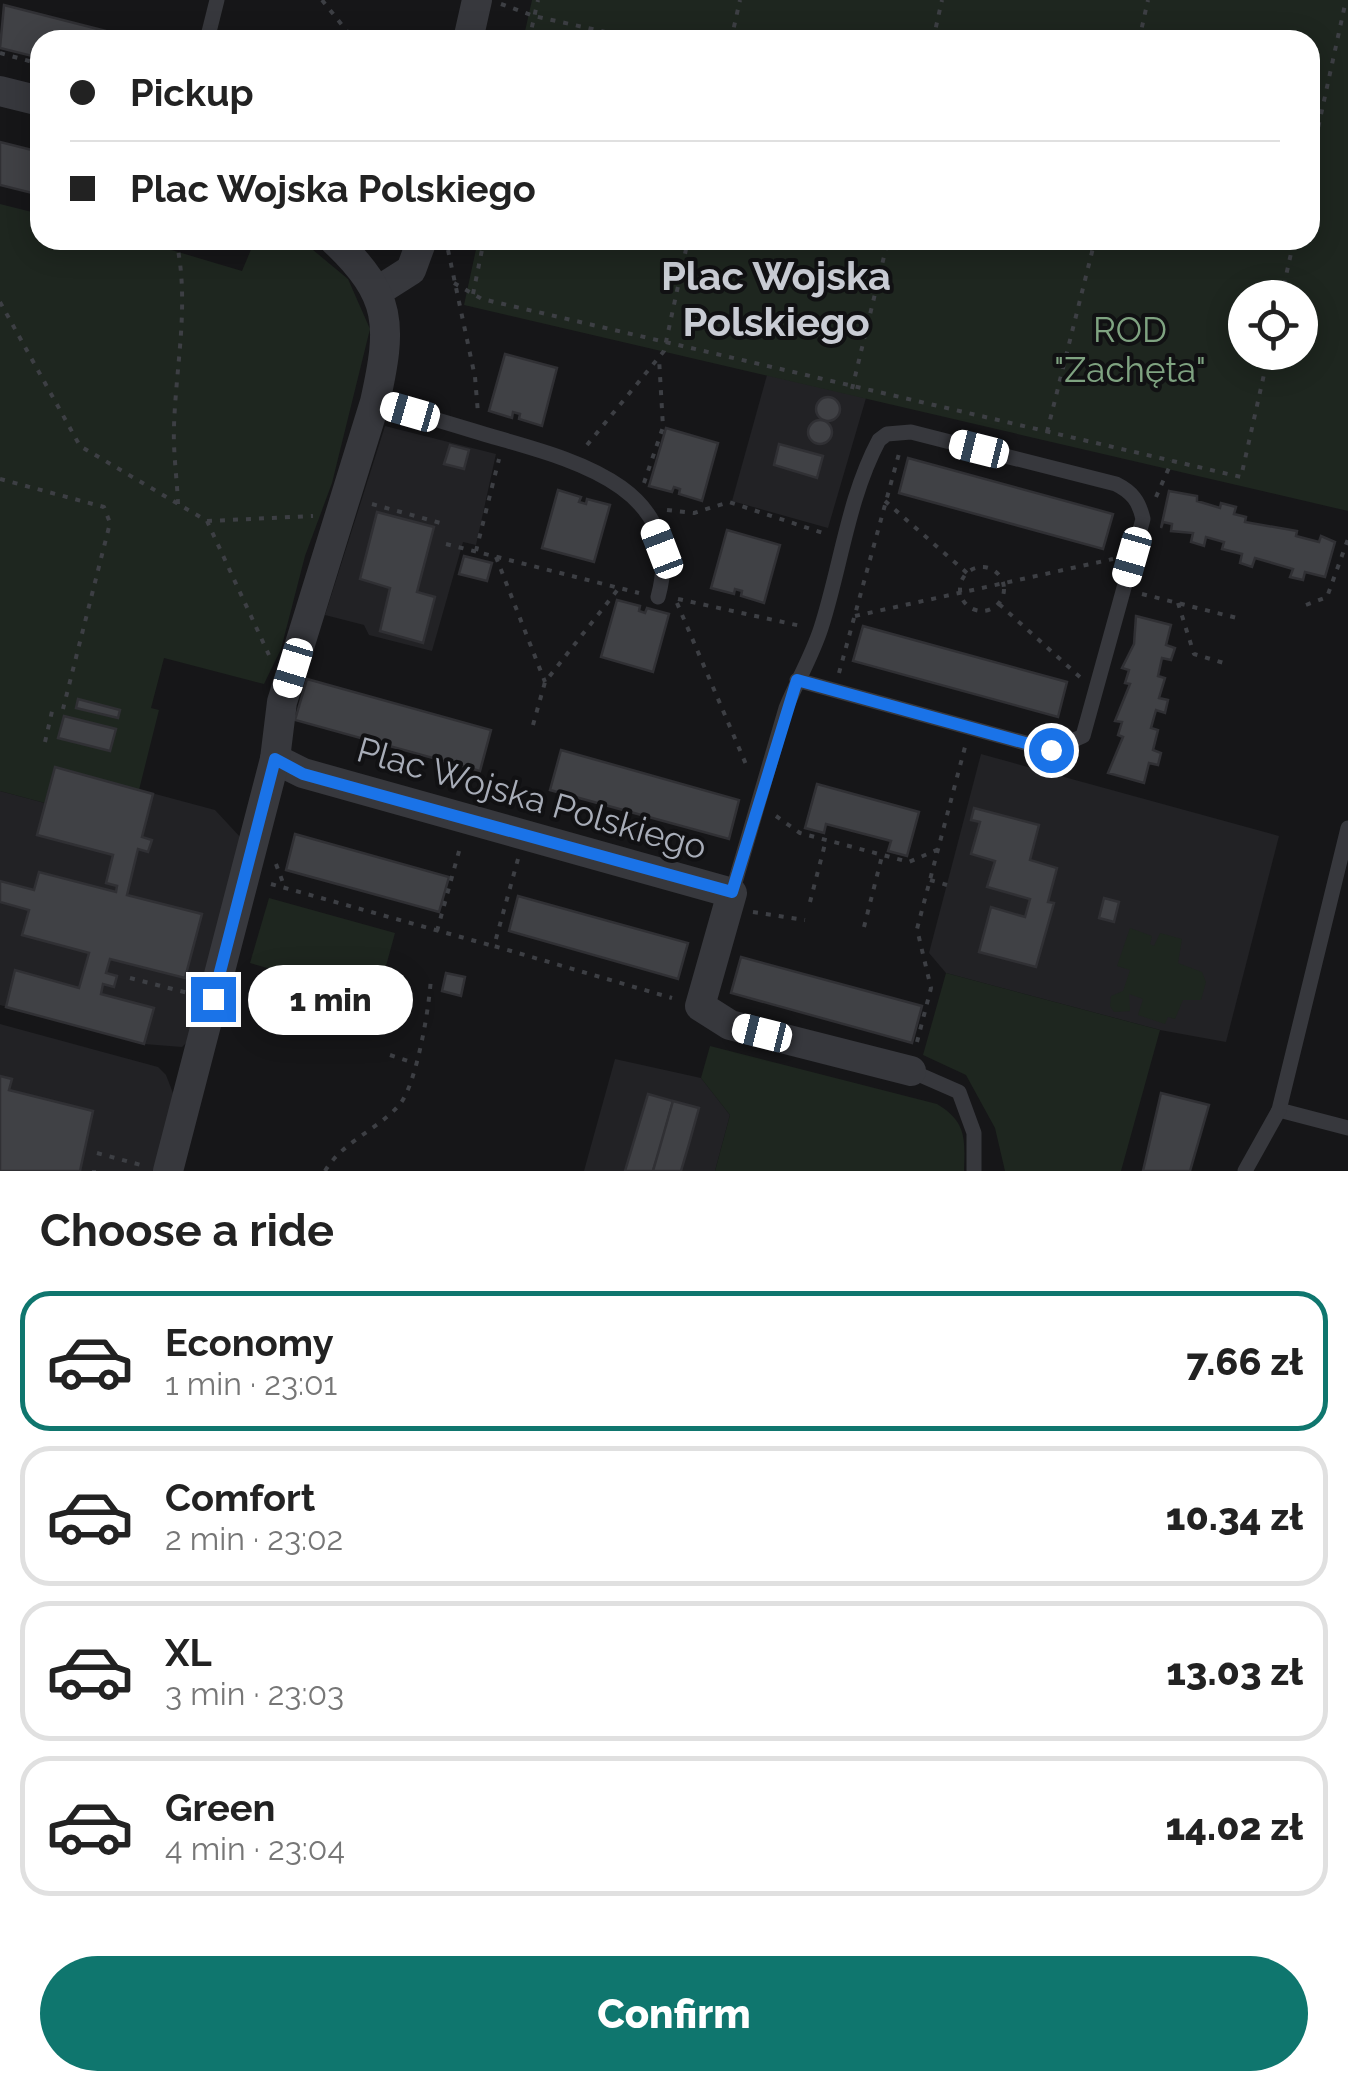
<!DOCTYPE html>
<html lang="en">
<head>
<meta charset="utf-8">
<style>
	body { margin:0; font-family:Raleway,sans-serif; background:#f6f6f6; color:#222; height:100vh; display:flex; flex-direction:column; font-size:38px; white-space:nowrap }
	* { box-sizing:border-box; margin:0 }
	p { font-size:32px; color:#767676 }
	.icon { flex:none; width:55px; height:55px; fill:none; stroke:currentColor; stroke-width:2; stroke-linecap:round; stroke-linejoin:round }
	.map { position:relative; height:1171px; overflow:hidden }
	.sheet { display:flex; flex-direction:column; background:#fff; flex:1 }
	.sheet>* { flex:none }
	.hud { position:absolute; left:30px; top:30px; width:1290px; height:220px; border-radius:30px; box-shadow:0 5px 25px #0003; display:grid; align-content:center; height:220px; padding:0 40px; background:#fff }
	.fabs { position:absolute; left:1228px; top:280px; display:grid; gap:20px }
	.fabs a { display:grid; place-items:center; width:90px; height:90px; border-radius:50%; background:#fff; box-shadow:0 5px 25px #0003; font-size:50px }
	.end { position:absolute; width:45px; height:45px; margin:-22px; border:12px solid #1a73e8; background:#fff; box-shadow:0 0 0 5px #fff }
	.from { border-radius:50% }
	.bubble { position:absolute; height:70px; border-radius:35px; background:#fff; box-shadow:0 5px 25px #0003; font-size:32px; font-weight:800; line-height:70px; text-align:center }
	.car { position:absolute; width:30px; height:60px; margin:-30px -15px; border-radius:12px; box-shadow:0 0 8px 2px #0007; background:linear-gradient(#fff 24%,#345 0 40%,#fff 0 76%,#345 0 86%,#fff 0) }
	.hud b { display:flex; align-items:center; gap:35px; height:95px; font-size:38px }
	.hud b+b { border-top:2px solid #e0e0e0 }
	.hud i { width:25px; height:25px; background:#222 }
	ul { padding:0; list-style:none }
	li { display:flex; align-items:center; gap:30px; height:140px; margin:0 20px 15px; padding:0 20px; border:5px solid #e0e0e0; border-radius:30px }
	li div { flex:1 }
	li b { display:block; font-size:38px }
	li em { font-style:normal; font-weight:800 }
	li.selected { border-color:#0f766e }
	li>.icon { width:90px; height:90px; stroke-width:1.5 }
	h2 { padding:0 40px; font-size:45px; line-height:120px }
	.button { display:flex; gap:20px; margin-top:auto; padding:20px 40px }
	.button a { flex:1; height:115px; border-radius:60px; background:#0f766e; color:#fff; font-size:40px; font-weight:800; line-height:115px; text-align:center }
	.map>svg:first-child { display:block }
</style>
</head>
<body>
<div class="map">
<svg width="1348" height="1171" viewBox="0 0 1348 1171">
	<rect width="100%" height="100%" fill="#161618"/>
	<g fill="#222225">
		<path d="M767,375l99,23 -38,130 -96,-27z"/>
		<path d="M385,426l111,28 -20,91 -13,-3 -31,109 -63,-16 -5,-10 -39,-10z"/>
		<path d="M981,754l298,82 -53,206 -66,-12 -214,-57 -17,-20z"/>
		<path d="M55,767l160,43 26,28 -50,200 -9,9 -38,-3 -144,-39v-214l45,12z"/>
		<path d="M0,1024l158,43 8,8 10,26 -18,70h-158z"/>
		<path d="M615,1059l86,19 29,37 -15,56h-131z"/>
	</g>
	<g fill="#1e261f" fill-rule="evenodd">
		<path d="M532,0h816v511l-884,-206 14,-65h832v-200h-787zM1245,298h55v54h-55z"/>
		<path d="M0,204l40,10v26h98l104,31 13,-31h46l47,39 22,50 -38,154 -27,73 -24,93 -17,35 -100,-26 -13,50 8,2 -20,80 -84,-23 -10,36 -45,-12z"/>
		<path d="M269,898l126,35 -18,66 -127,-36z"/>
		<path d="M1130,928l22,8 -2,8 4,2 6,-13 22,6 -4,24 24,9 4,10 -5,18h-18l-8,19 -7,-2 -3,7 -27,-9 5,-16 -14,-5 1,17 -16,1 -4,-6 1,-10 12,-5 7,-21 -13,-4z"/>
		<path d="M946,973l214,57 -39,141h-116l-10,-43 -29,-53 -43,-20z"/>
		<path d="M710,1046l227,58c30,18 28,35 27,67h-249l15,-56 -29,-37z"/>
	</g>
	<g fill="#404145" stroke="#303034" stroke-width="2.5">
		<path d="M4,5l137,35h-101v18l-40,-10z"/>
		<path d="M0,142l40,10v43l-40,-10z"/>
		<path d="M505,354l52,14 -15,58 -23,-7 1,-5 -7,-2 -1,6 -23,-7z"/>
		<circle cx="828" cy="409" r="12"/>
		<circle cx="820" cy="432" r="12"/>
		<path d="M666,428l52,15 -16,58 -23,-7 1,-5 -6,-2 -2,5 -23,-6z"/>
		<path d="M779,444l44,12 -6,22 -43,-13z"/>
		<path d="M450,445l19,5 -5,19 -20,-5z"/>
		<path d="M908,458l205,56 -10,35 -204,-56z"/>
		<path d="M558,490l23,7 -2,5 7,2 1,-5 23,6 -16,57 -52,-14z"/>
		<path d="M1169,491l28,5v5l23,7 1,-5 15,4 -2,7 12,3 -1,5 52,9 -1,5 23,6 2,-6 14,6 -10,35 -20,-5 -2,8 -13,-3 3,-8 -38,-11 -3,9 -12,-4 2,-9 -20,-5 2,-7 -18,-5 -2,9 -13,-4 2,-9 -22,-2 1,-7 -9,-2 -2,6z"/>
		<path d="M377,512l57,15 -17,65 18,5 -12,46 -43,-12 10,-43 -30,-9z"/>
		<path d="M727,530l53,15 -16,58 -23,-7 1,-5 -7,-2 -1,5 -23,-6z"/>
		<path d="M464,556l28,7 -5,18 -28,-7z"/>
		<path d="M617,600l23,6 -1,5 6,2 2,-5 22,6 -16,58 -52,-15z"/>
		<path d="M1136,616l35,9 -5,20 9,3 -4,12 -9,-2 -4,18 7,2 -6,20 9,2 -3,13 -9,-3 -5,18 7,2 -5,20 8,3 -3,12 -9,-2 -5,20 -36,-10 15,-36 -5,-2 4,-13 -7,-1 15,-37 -5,-1 4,-13 -7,-2 12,-24z"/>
		<path d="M863,626l204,56 -9,35 -205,-56z"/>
		<path d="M307,679l184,51 -11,41 -185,-51z"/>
		<path d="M78,699l42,11 -2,8 -42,-10z"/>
		<path d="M64,716l52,13 -6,22 -52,-13z"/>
		<path d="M561,750l178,50 -10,39 -179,-49z"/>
		<path d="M55,767l98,27 -11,43 10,3 -4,12 -10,-3 -11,46 75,19 -17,64 -75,-19 -4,14 11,3 -3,11 -11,-3 -2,10 53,14 -10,36 -138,-37 9,-37 64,18 10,-35 -67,-18 7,-25 -29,-8v-21l34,9 5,-18 77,20 1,-6 -11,-3 7,-28 -76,-20z"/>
		<path d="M817,784l102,28 -12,44 -19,-5 3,-10 -65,-17 -2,9 -19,-5z"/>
		<path d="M974,808l65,17 -9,35 27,8 -9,34 6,1 -18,64 -57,-15 12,-45 34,10 5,-18 -43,-12 8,-26 -24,-7 9,-32 -9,-2z"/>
		<path d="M295,834l154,43 -10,35 -153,-42z"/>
		<path d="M518,896l170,47 -10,36 -169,-48z"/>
		<path d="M1104,898l15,4 -5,20 -15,-4z"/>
		<path d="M741,957l181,49 -10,37 -181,-50z"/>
		<path d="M446,973l19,4 -4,19 -19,-5z"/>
		<path d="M0,1076l12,3 -3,11 84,21 -13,60h-80z"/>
		<path d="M1161,1093l48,12 -19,66h-47z"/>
		<path d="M648,1094l25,7 -13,48 -7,22h-28z"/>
		<path d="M673,1101l26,7 -10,36 -8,27h-28z"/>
	</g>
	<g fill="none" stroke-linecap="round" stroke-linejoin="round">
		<g stroke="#3d3f44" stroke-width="4" stroke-dasharray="5 8" stroke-linecap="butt">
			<path d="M322,0l32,40"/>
			<path d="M501,4l33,12 107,24"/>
			<path d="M529,40l9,-40"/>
			<path d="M731,40l9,-40"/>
			<path d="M933,40l9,-40"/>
			<path d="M1139,40l9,-40"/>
			<path d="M0,53l40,11"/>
			<path d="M1310,165l36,-165"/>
			<path d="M176,240c14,62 0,124 -2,186 -1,26 3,52 4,78"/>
			<path d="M448,250l27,127 3,36"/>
			<path d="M454,283l28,16 759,178 28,-125"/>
			<path d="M473,294l11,-54"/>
			<path d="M1281,298l13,-58"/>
			<path d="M0,302l80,144 127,75 62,134"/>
			<path d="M852,389l36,-149"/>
			<path d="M1047,432l48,-192"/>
			<path d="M587,445l77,-94 24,-111"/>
			<path d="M0,479l104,28 6,16 -47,186"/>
			<path d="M644,483l19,-56 -4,-69"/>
			<path d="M1156,497l16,-36"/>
			<path d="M885,501l82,72"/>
			<path d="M372,504l72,20"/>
			<path d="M667,510l27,3 35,-11 97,32"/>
			<path d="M207,521l106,-5"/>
			<path d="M446,544l193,49"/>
			<path d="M476,551l23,-92"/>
			<path d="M496,557l49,125"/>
			<circle cx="982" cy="589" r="22"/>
			<path d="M1142,594l95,24"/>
			<path d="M678,599l123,27"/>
			<path d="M677,603l71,166"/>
			<path d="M1178,603l16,51 30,9"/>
			<path d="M999,604l82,74"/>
			<path d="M1306,605l21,-8 21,-58"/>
			<path d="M855,616l258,-57"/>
			<path d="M839,673l61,-223"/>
			<path d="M533,725l12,-43 74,-94"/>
			<path d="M45,742l8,-35"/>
			<path d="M776,816l24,17 109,29 30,-13"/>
			<path d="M518,859l-24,87 178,52"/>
			<path d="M276,864l9,24"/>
			<path d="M930,880l17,5"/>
			<path d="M271,884l222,62"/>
			<path d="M810,902l16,-62"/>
			<path d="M753,912l52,8"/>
			<path d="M864,927l18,-71"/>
			<path d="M437,931l24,-87"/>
			<path d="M130,978l58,15"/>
			<path d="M917,1042l14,-54 -14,-59 48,-182"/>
			<path d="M390,1055l24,8"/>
			<path d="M97,1153l44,12"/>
			<path d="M94,1171v-1"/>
			<path d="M325,1171c18,-30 53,-41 75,-67 17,-21 30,-100 31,-128"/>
		</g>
		<g stroke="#37383d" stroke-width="15">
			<path d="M207,40l10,-40"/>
			<path d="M375,402c40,11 79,23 119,35 80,23 194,51 164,160"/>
			<path d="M732,893l54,-185c11,-27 26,-52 35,-80 20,-62 27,-130 58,-188l8,-6 24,-2 205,52c16,8 23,17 27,35l-60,217 -32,14 -254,-70"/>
			<path d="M911,1071l48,21 15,41v38"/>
			<path d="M1279,1110l69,18"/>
			<path d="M1245,1171l34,-61 69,-282"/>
		</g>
		<g stroke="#37383d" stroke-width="30">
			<path d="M468,40l9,-40"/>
			<path d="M0,91l40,10"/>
			<path d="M378,291l33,-21 11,-30"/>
			<path d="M275,759l28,14 429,120 -32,113 30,19 181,46"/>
			<path d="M168,1171l107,-412 7,-57 93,-300c17,-77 18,-106 -41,-162"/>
		</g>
	</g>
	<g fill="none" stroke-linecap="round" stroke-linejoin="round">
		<path stroke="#1a73e8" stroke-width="12" d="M213,999l62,-240 28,15 429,118 65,-212 254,70"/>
	</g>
	<g text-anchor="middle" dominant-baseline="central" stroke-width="8" stroke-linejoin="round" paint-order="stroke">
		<g font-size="35" fill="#7fa381" stroke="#111113">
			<text x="1130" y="329">ROD<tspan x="1130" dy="40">"Zachęta"</tspan></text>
		</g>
		<g font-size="35" fill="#a8adb8" stroke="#111113">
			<text transform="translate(532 798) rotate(16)">Plac Wojska Polskiego</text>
		</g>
		<g font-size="40" font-weight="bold" fill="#c9ccd4" stroke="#111113">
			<text x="776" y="275">Plac Wojska<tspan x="776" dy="46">Polskiego</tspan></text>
		</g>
	</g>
</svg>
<div class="fabs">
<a><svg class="icon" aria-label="locate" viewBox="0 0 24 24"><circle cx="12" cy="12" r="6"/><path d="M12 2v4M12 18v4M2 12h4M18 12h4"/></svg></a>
</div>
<i class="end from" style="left:1051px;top:750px"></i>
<i class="end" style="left:213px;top:999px"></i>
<div class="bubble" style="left:248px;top:965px;width:165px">1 min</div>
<i class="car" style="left:410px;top:412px;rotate:286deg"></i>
<i class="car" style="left:979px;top:449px;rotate:284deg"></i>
<i class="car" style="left:662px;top:549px;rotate:339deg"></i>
<i class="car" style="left:1132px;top:557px;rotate:196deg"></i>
<i class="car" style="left:293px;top:668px;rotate:197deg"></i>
<i class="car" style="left:762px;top:1033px;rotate:284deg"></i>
<div class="hud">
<b><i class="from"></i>Pickup</b>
<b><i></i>Plac Wojska Polskiego</b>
</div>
</div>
<section class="sheet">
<h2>Choose a ride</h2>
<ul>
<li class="selected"><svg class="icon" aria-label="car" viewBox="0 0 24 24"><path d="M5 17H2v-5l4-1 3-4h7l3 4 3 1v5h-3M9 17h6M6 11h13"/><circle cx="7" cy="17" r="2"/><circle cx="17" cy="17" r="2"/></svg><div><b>Economy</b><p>1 min · 23:01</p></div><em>7.66 zł</em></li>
<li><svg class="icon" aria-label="car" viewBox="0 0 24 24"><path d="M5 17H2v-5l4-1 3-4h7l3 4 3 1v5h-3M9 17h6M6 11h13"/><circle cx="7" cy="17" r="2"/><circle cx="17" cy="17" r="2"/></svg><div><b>Comfort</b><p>2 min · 23:02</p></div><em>10.34 zł</em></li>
<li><svg class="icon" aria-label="car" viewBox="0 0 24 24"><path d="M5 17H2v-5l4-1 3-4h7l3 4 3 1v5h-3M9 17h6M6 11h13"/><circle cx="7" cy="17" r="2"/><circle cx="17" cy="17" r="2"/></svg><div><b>XL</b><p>3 min · 23:03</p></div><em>13.03 zł</em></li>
<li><svg class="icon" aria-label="car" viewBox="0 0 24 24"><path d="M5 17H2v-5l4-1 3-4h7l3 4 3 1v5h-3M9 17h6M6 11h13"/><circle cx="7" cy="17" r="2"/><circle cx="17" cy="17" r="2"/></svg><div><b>Green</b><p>4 min · 23:04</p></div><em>14.02 zł</em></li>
</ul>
<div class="button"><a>Confirm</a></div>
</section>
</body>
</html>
